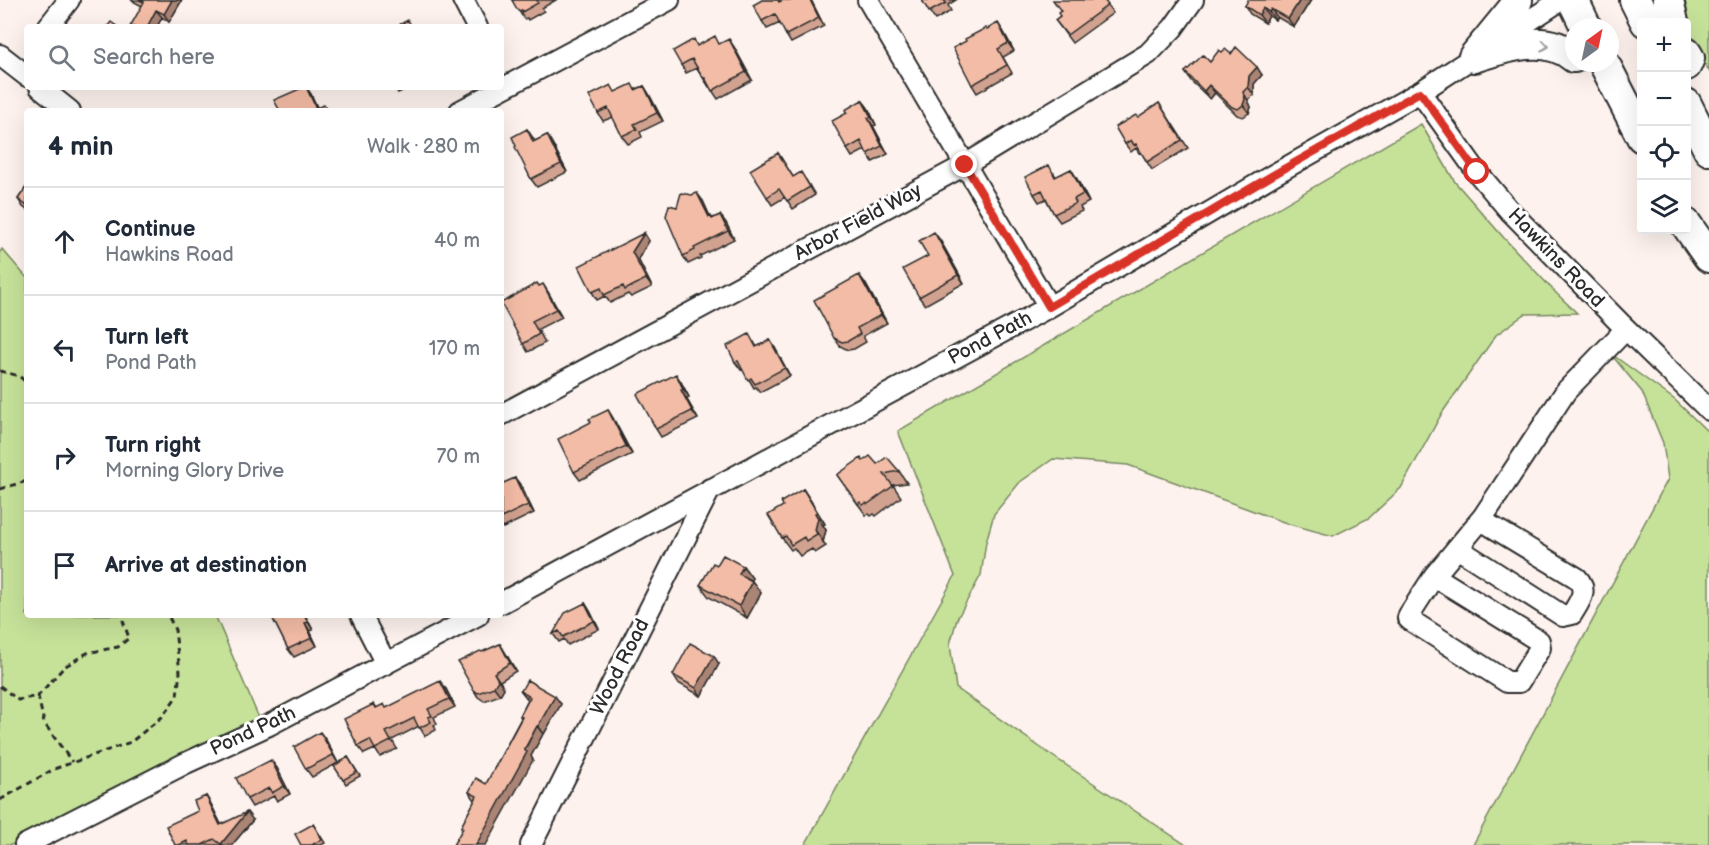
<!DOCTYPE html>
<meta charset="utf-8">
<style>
body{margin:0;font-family:"Balsamiq Sans",sans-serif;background:#f6f6f7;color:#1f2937}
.controls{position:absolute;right:18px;top:18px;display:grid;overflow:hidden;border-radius:6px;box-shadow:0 6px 24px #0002}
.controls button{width:54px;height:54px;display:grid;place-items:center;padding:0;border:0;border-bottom:2px solid #e0e1e3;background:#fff;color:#1f2937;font:30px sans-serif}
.compass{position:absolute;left:1565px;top:18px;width:54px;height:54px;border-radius:50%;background:#fff;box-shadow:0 6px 24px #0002;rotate:33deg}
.stop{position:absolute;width:18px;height:18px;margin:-14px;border:4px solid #d93025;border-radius:50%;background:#fff}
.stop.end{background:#d93025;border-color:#fff;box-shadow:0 2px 6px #0008}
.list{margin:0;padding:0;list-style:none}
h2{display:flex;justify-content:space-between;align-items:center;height:78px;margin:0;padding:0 24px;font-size:26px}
h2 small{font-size:20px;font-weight:400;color:#747a83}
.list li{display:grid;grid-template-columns:39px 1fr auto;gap:18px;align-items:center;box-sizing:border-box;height:108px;padding:0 24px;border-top:2px solid #e0e1e3}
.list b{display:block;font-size:22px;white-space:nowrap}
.list p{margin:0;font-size:20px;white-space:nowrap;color:#747a83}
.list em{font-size:20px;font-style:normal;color:#747a83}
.icon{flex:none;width:33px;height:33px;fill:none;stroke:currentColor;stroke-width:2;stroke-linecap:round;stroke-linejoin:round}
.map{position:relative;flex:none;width:1709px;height:845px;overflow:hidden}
.search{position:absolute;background:#fff;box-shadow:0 6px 24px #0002;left:24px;top:24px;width:480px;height:66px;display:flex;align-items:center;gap:15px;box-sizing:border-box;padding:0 21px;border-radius:6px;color:#747a83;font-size:22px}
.panel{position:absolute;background:#fff;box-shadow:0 6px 24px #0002;left:24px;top:108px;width:480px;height:510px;border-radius:6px}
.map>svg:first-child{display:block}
</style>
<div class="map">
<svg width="1709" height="845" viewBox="0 0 1709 845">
<rect width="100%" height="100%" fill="#fdf2ed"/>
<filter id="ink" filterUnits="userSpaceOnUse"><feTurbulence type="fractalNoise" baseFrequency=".0167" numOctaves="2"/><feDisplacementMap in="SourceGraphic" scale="12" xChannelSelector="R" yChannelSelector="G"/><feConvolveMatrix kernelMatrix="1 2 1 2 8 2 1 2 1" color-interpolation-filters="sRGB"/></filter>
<g filter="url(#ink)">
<path fill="#c6e299" stroke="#788662" stroke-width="1.5" d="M1679 0H1709V71L1687 33 1686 22Z
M1421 124 1455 182 1504 238 1557 294 1577 313 1525 314 1496 335 1442 413 1401 488 1369 518 1333 536 1289 524 1128 465 1053 459 1020 482 994 514 986 542 981 575 957 619 950 644 956 688 1054 757 1186 845H805L955 576 898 431Z
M2 249 27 278V615H215L261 723 11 845H0V252Z
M1610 353 1675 400 1709 433V845H1473L1668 479 1663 443 1642 392Z"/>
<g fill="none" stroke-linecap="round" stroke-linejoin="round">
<g stroke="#2b2b2b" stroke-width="24">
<path id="minor" d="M463 0 477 27
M868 0 1049 307
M48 27 69 0
M0 55 27 76
M40 87 70 111
M1420 92 1477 172 1509 210 1620 323 1709 410
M460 111 669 0
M501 415 965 165 1148 54 1173 28 1193 0
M1457 548 1563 616 1572 614C1579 602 1589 591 1577 578L1481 520
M1434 576 1539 641 1540 648 1519 682H1507L1410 620 1408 618 1409 615 1434 576 1483 517 1566 391 1626 329
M501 603 1049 307 1273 175 1420 92 1561 0
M361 615 386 664
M25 845 186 763 269 725 478 615
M531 845 710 489"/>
</g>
<g stroke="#2b2b2b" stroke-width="34">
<path id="highway" d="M1573 0 1586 27
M1635 0 1646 22
M1668 0 1673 22
M1686 53 1689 58 1686 65
M1474 57C1505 47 1546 33 1574 57
M1474 57 1514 8 1517 0
M1604 63 1642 137
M1686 104 1709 150
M1686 224 1709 257"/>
</g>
<path stroke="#2b2b2b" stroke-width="3" stroke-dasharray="6 4.5" stroke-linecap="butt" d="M0 371 19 376 27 383
M0 489 27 481
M0 686 18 700 38 696 64 667 87 653 118 647 129 638 121 615
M38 696 44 723 72 762
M0 800 54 769 131 742 162 717 177 696 180 672 175 630 168 615"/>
<use href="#minor" stroke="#fff" stroke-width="20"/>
<use href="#highway" stroke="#fff" stroke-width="30"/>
</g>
<path fill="#d1a28f" stroke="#2b2b2b" stroke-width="1.5" d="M131 0H182L169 22 162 17 157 27H130L142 6Z
M512 0H556L542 8 544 11 528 20 527 18 524 19Z
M762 0H779L780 1 783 0H811L824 26 791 43 786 35 780 23 767 29 762 21Z
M922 0H956L948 5 951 11 935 20Z
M1104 0 1113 13 1072 43 1055 20 1060 16Z
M1311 0 1294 27 1277 17 1275 20 1269 16 1265 23 1250 14 1245 6Z
M987 29 1003 31 1014 51 1003 57 1012 73 977 93 972 85Z
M720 44 734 47 752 80 718 99 710 87H709L704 79 697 68 686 73 681 65 698 46Z
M1222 52 1231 54 1262 75 1254 84V95L1248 100 1251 107 1249 113 1243 117 1237 115 1215 93 1210 99 1191 81 1185 72 1210 62Z
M644 86 649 94 663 121 640 132 642 137 628 144 622 136 613 117 603 121 598 113 616 92 636 89Z
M394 87H410L398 93Z
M862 100 868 108 876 125 873 126 888 154 873 162 865 150 852 157 847 149Z
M1159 103 1188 148 1152 170 1141 152 1139 153 1136 148 1131 152 1125 144 1138 117Z
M527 129 535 141 547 135 552 143 567 172 537 187 531 179 516 146Z
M778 153 793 177 806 180 815 195 793 209 785 197 772 205 767 197Z
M1071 169 1076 177 1089 202 1080 207 1082 211 1060 222 1054 214 1046 199 1039 202 1034 194 1054 173 1056 177Z
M27 186V210L23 207 18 199Z
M703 201 710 217 713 218 720 215 726 223 734 239 700 256 701 258 688 264 683 256 677 207Z
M644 233 649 241 638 259 652 287 631 297 628 294 610 303 605 296 597 300 592 292Z
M940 240 964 283 925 305 919 297 928 256Z
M859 275 865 283 887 323 863 336 866 342 854 349 848 350 840 346 834 338Z
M539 286 548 292 562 317 538 329 545 343 528 352 523 344Z
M770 340 775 348 790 376 760 392 756 387 754 388 743 369 741 370 735 362 754 342 757 347Z
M681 382 689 397 686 398 698 419 661 437 656 429Z
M608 410 613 418 632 454 580 480 574 472 591 422Z
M863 461 877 464 899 471 907 483 893 485 901 497 876 516 874 514 871 516 869 514 866 515 837 475Z
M515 478 521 486 534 513 503 528 501 526V482L502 484Z
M803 489 825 524 823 525 826 530 823 542 826 546 815 553 812 549 800 556 794 548 791 550 782 538 783 506Z
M717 565 743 566 752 578 751 580 761 593 747 618 709 597 700 585Z
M585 603 590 611 599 629 568 645 564 639 559 642 553 634Z
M271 615H305L313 630 310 631 317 646 294 657 288 649Z
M500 644 516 671 500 681 504 688 500 695 484 701 478 697 473 689 482 652Z
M719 664 701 696 678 683 673 675Z
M446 689 455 707 434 717 437 724 434 725 436 730 425 736 419 726 392 740 397 749 380 757 375 749 364 754 358 746 374 704 377 708H386Z
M521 691 561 704 544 734H543L531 756 533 760 462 828 461 827 475 800 469 792 486 784 521 718 520 716 528 700Z
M326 740 338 763 312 777 306 769Z
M348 757 360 776 346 784 334 766Z
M277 768 290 794 277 801 274 796 252 807 247 799Z
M206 796 211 804 221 824 253 820 232 845H175L198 811Z
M313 824 325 843 321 845H301Z"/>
<path fill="#aa8474" stroke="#2b2b2b" stroke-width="1.5" d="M172 0H182L169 22 164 14Z
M810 0H811L824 26 819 18Z
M1300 0H1311L1294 27 1288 19Z
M1263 8 1269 16 1265 23 1259 15Z
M1271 9 1277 17 1275 20 1269 12Z
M156 10 162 17 157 27H147Z
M998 23 1003 31 1014 51 1008 43Z
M729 39 734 47 752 80 746 72Z
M1257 67 1262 75 1254 84V95L1248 87 1249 76Z
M1209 85 1215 93 1210 99 1204 91Z
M644 86 649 94 663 121 657 113Z
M306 87 311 94 319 111 316 108Z
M1243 92 1248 100 1251 107 1249 113 1243 105Z
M862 100 868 108 876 125 871 117Z
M868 118 873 126 888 154 882 146Z
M547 135 552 143 567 172 561 164Z
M1071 169 1076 177 1089 202 1083 194Z
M697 193 703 201 714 225 709 217Z
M720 215 726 223 734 239 728 231Z
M934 232 940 240 964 283 958 275Z
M644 233 649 241 638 259 652 287 646 279 632 252Z
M859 275 865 283 887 323 881 315Z
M543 284 548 292 562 317 556 309Z
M770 340 775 348 790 376 785 368Z
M676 374 681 382 689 397 683 389Z
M681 390 686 398 698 419 692 411Z
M608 410 613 418 632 454 626 446Z
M515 478 521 486 534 513 528 505Z
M803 489 811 501 825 524 817 512Z
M815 513 826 530 823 542 826 546 815 530Z
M743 566 752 578 747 586 739 574Z
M752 581 761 593 747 618 739 606Z
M585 603 590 611 599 629 594 621Z
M304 615H305L313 630 308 622Z
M305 623 310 631 317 646 312 638Z
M500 644 505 652 516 671 510 663Z
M714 656 719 664 701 696 696 688Z
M494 673 504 688 500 695 494 687Z
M440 681 446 689 455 707 449 699Z
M555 696 561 704 544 734 538 726Z
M537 726 543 734 531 756 533 760 486 845H476Z
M320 732 326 740 338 763 333 755Z
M271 760 277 768 290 794 284 786Z
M206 796 211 804 225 833 220 825Z
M247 812 253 820 232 845H221V844Z"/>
<path fill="#f3bca6" stroke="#2b2b2b" stroke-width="1.5" d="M139 0H172L164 14 156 10 147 27H130L144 2Z
M512 0H537L538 3 522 12V10L518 11Z
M762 0H778L779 2 783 0H810L819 18 786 35 775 14 762 21 753 5Z
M922 0H944L946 3 929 12Z
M1053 0H1104L1108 5 1067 35 1055 20 1060 16 1058 13 1061 11Z
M1248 0H1300L1288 19 1271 9 1269 12 1263 8 1259 15 1245 6Z
M408 20 412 27H395Z
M111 22 118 27H107Z
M998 23 1008 43 998 49 1007 65 972 85 953 48 966 41 965 39 986 28 987 29Z
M715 36 719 44 729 39 746 72 712 91 705 78 704 79 692 59 681 65 673 51 694 39 697 46Z
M1236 47 1257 67 1249 76 1248 87 1243 92 1245 99 1243 105 1238 109 1232 107 1209 85 1204 91 1185 72 1203 55 1210 62 1219 50 1222 52 1225 49 1231 54Z
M632 84 635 90 644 86 657 113 634 124 637 129 622 136 608 108 598 113 589 96 611 85 615 92Z
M304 87H306L316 108 324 105 327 111H280L274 100Z
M862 100 871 117 868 118 882 146 867 154 861 141 847 149 832 121 847 113 845 110Z
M1159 103 1182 140 1147 162 1136 144 1134 145 1131 140 1125 144 1115 127 1136 115 1138 117Z
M527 129 533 142 547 135 561 164 531 179 515 147 516 146 512 137Z
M778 153 793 177 801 172 810 187 787 201 779 189 767 197 750 170Z
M1049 165 1055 177 1071 169 1083 194 1074 199 1076 203 1054 214 1042 190 1034 194 1025 177Z
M27 186V206L18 199Z
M681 193 692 195 697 193 709 217 711 216 712 219 720 215 728 231 694 248 695 250 683 256 666 216 669 205 677 207Z
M934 232 958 275 919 297 903 269 928 256 919 241Z
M644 233 632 252 646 279 625 290 623 286 604 295 601 288 592 292 579 266Z
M859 275 881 315 857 328 860 334 848 341 842 342 834 338 814 300Z
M537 283 539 286 543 284 556 309 532 321 539 334 523 344 501 303Z
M749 334 756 347 770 340 785 368 755 384 751 378 748 380 738 361 735 362 727 346Z
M676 374 683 389 681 390 692 411 656 429 637 394Z
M608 410 626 446 574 472 558 439 591 422 589 419Z
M870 456 877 464 887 457 899 471 884 474 893 486 868 504 866 503 863 505 860 502 858 504 837 475 861 458 863 461Z
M515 478 528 505 501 518V484Z
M803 489 817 512 815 513 818 518 815 530 817 534 806 541 804 537 791 545 786 536 782 538 768 515 783 506 781 502Z
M723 555 743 566 739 574 752 581 739 606 700 585 713 563 717 565Z
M585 603 594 621 563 637 559 631 553 634 565 613Z
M271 615H304L308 622 305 623 312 638 288 649Z
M690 643 714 656 696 688 673 675Z
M500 644 510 663 494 673 498 680 494 687 478 693 473 689 458 662 480 651 482 652Z
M527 680 555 696 538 726H537L524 750 527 752 476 845H453L463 828 461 827 477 796 469 792 476 778 486 784 522 717 520 716 530 697 521 691Z
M440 681 449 699 428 709 432 716 428 717 431 722 419 728 414 718 386 732 391 741 375 749 370 740 358 746 344 719 374 704 376 708 384 704 386 708Z
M320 732 333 755 306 769 294 747Z
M348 757 357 772 343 780 334 766Z
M271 760 284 786 272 793 269 788 247 799 236 778Z
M206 796 220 825 247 812 221 844 214 839 202 845H189L187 841 179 845H175L166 826 198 811 194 801Z
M313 824 322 839 312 845H301L295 834Z"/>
<defs><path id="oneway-chevron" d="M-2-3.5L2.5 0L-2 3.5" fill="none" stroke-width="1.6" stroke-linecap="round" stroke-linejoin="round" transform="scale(1.5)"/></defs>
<use stroke="#a0a0a0" href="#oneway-chevron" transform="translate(1545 46) rotate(9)"/>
</g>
<g fill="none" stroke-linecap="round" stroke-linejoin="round" filter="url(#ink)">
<path stroke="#d93025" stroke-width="8" d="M965 165 1049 307 1273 175 1420 92 1477 172"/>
</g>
<g text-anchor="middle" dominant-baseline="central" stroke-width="6" stroke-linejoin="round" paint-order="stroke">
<g font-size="20" fill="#2b2b2b" stroke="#fff">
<text transform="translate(858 222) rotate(-28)">Arbor Field Way</text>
<text transform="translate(1556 258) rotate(46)">Hawkins Road</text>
<text transform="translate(990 338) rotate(-28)">Pond Path</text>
<text transform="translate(620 667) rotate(-63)">Wood Road</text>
<text transform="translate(253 731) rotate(-25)">Pond Path</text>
</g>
</g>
</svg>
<div class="controls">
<button>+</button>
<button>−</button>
<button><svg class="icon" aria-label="locate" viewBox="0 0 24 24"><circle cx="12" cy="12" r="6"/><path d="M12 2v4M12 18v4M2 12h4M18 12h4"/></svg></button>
<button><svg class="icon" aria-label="layers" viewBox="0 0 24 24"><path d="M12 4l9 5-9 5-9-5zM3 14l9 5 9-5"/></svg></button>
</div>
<svg class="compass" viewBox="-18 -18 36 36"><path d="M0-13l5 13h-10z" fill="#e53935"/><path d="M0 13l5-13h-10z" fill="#747a83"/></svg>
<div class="stop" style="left:1477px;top:172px"></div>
<div class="stop end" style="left:965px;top:165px"></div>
<div class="search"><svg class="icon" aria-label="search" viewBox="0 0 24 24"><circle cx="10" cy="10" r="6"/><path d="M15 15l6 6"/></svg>Search here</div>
<section class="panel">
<h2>4 min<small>Walk · 280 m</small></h2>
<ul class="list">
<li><svg class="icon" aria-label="ahead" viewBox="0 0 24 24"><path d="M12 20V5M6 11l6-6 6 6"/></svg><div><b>Continue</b><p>Hawkins Road</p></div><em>40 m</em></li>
<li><svg class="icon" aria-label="left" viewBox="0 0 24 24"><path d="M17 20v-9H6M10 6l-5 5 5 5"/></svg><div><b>Turn left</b><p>Pond Path</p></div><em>170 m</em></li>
<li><svg class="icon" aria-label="right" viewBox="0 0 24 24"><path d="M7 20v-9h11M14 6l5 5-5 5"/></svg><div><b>Turn right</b><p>Morning Glory Drive</p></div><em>70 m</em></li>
<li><svg class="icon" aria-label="arrive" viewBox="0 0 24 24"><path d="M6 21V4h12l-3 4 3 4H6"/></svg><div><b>Arrive at destination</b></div></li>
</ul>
</section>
</div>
